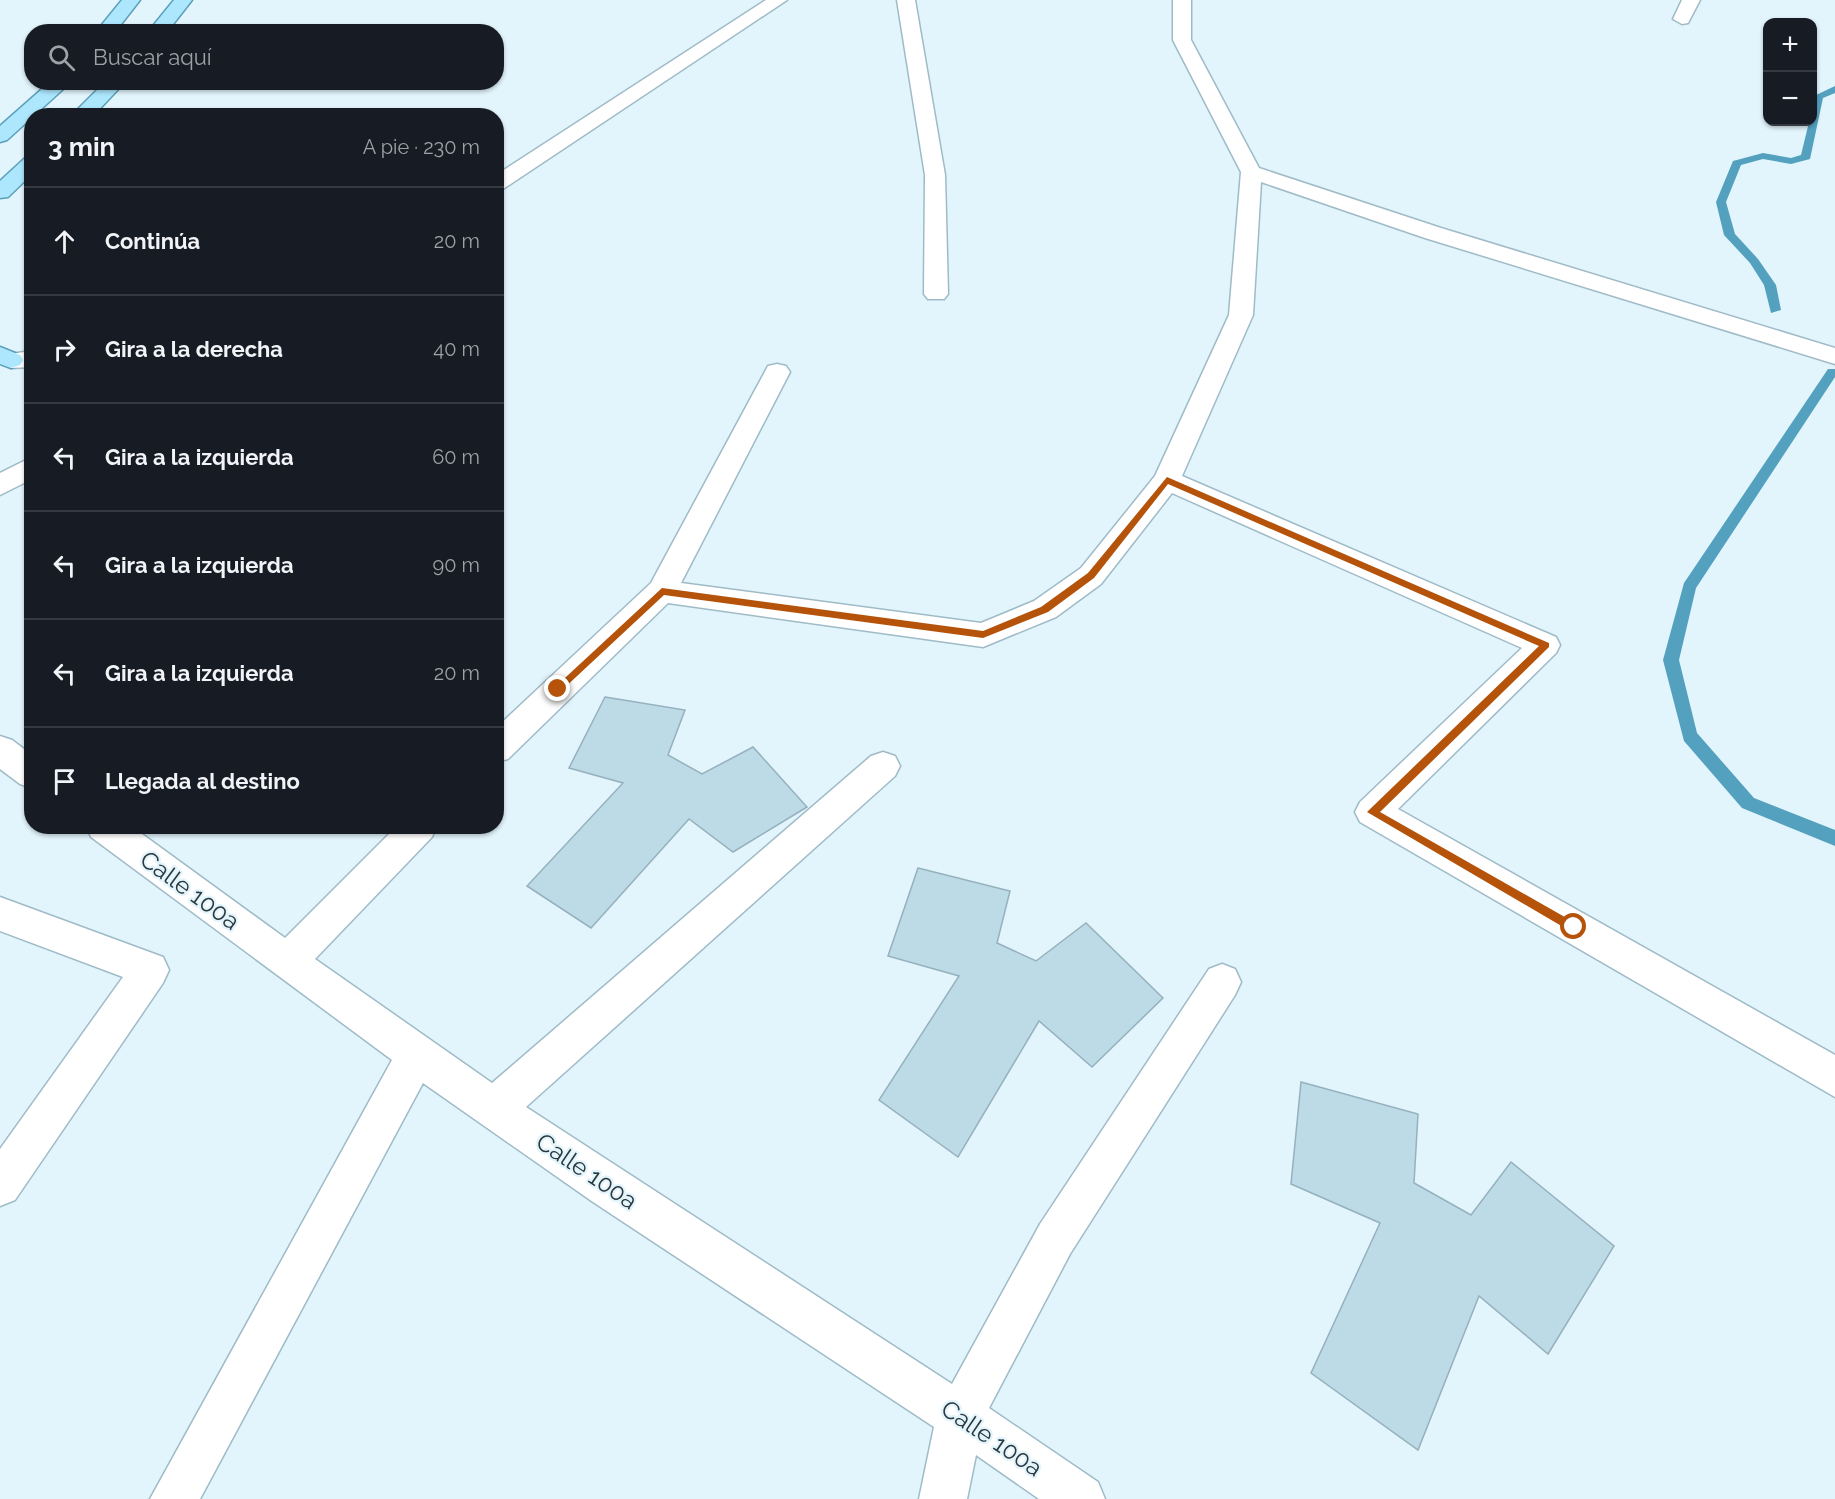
<!DOCTYPE html>
<html lang="es">
<meta charset="utf-8">
<style>
body{margin:0;font-family:Raleway,sans-serif;background:#242831;color:#f1f3f6}
.controls{position:absolute;right:18px;top:18px;display:grid;overflow:hidden;border-radius:12px;box-shadow:0 2px 4px #0004}
.controls button{width:54px;height:54px;display:grid;place-items:center;padding:0;border:0;border-bottom:2px solid #363941;background:#171b24;color:#f1f3f6;font:30px sans-serif}
.stop{position:absolute;width:18px;height:18px;margin:-14px;border:4px solid #b45309;border-radius:50%;background:#fff}
.stop.end{background:#b45309;border-color:#fff;box-shadow:0 2px 6px #0008}
.list{margin:0;padding:0;list-style:none}
h2{display:flex;justify-content:space-between;align-items:center;height:78px;margin:0;padding:0 24px;font-size:26px}
h2 small{font-size:20px;font-weight:400;color:#9ea1a6}
.list li{display:grid;grid-template-columns:39px 1fr auto;gap:18px;align-items:center;box-sizing:border-box;height:108px;padding:0 24px;border-top:2px solid #363941}
.list b{display:block;font-size:22px;white-space:nowrap}
.list em{font-size:20px;font-style:normal;color:#9ea1a6}
.icon{flex:none;width:33px;height:33px;fill:none;stroke:currentColor;stroke-width:2;stroke-linecap:round;stroke-linejoin:round}
.map{position:relative;flex:none;width:1835px;height:1499px;overflow:hidden}
.search{position:absolute;background:#171b24;box-shadow:0 2px 4px #0004;left:24px;top:24px;width:480px;height:66px;display:flex;align-items:center;gap:15px;box-sizing:border-box;padding:0 21px;border-radius:24px;color:#9ea1a6;font-size:22px}
.panel{position:absolute;background:#171b24;box-shadow:0 2px 4px #0004;left:24px;top:108px;width:480px;height:726px;border-radius:24px}
.map>svg:first-child{display:block}
</style>
<div class="map">
<svg width="1835" height="1499" viewBox="0 0 1835 1499">
<rect width="100%" height="100%" fill="#e2f4fc"/>
<g fill="none" stroke-linecap="round" stroke-linejoin="round">
<path fill="#53a1bf" fill-rule="evenodd" d="M1835 86V93L1823 98 1810 159 1791 164 1763 159 1741 165 1726 202 1735 234 1758 259 1776 285 1781 310 1771 313 1764 285 1750 263 1724 235 1716 202 1733 161 1763 153 1791 158 1801 155 1809 122H1812L1814 96Z
M1828 369H1835V377L1696 588 1679 660 1697 733 1754 798 1835 830V846L1742 808 1684 741 1663 660 1684 583Z"/>
</g>
<path fill="#bddae7" stroke="#95b1bd" stroke-width="1.5" d="M605 697 685 710 668 755 702 774 753 747 807 807 733 852 689 819 591 928 527 886 623 783 569 768Z
M918 868 1010 891 997 943 1036 961 1086 923 1163 998 1092 1067 1039 1021 958 1157 879 1100 959 976 888 956Z
M1301 1082 1418 1114 1414 1183 1471 1215 1511 1162 1614 1246 1548 1354 1479 1296 1418 1450 1311 1373 1380 1223 1291 1184Z"/>
<g fill="none" stroke-linecap="round" stroke-linejoin="round">
<g stroke="#9fbbc7" stroke-width="3">
<path id="minor" d="M766 0H787L503 189 496 191V175Z
M897 0H915L945 175 948 294 944 299H928L924 294 925 175Z
M1173 0H1191V40L1259 168 1441 228 1835 348V364L1425 238 1261 182 1253 315 1182 476 1556 637 1560 645 1556 653 1398 809 1835 1055V1097L1360 822 1355 812 1360 802 1522 648 1172 493 1101 584 1056 617 983 647 668 603 508 759 496 762V728L651 583 768 366 777 364 786 366 790 372 681 583 981 623 1034 601 1081 568 1155 476 1229 315 1241 172 1173 40Z
M1682 0H1700L1688 23 1682 24 1673 19Z
M32 351V367L11 368 0 362 2 355Z
M32 457V479L0 495V473Z
M0 736 12 740 32 755V788L20 784 0 769Z
M883 752 895 756 900 766 895 776 526 1107 952 1384 1040 1224 1209 969 1222 964 1235 969 1241 982 1235 995 1070 1254 989 1408 1098 1482 1105 1499H1039L976 1455 967 1499H919L934 1427 593 1202 423 1083 200 1499H150L392 1060 91 837 86 826H131L285 938 397 826H437L432 837 315 959 492 1083 871 756Z
M0 897 163 957 169 970 163 983 15 1200 0 1206V1149L123 977 0 931Z"/>
</g>
<g stroke="#5c9fba" stroke-width="3">
<path id="major" d="M122 0H140L115 32H96Z
M174 0H192L167 32H148Z
M50 82H71L7 140 0 142V126Z
M105 82H125L93 116H71Z
M32 156V174L8 197 0 198V181L25 158Z
M0 347 20 355 23 360 20 365 11 368 0 364Z"/>
</g>
<use href="#minor" fill="#fff" fill-rule="evenodd"/>
<use href="#major" fill="#ade7fe" fill-rule="evenodd"/>
</g>
<path fill="#b45309" d="M1167 477 1549 643V647L1380 812 1577 924V931H1570L1367 812 1539 646 1168 484 1094 578 1048 612 983 638 664 595 561 691 553 689 662 588 983 631 1041 607 1088 573Z"/>
<g text-anchor="middle" dominant-baseline="central" stroke-width="4.5" stroke-linejoin="round" paint-order="stroke">
<g font-size="24" fill="#2b373c" stroke="#e2f4fc">
<text transform="translate(190 890) rotate(36)">Calle 100a</text>
<text transform="translate(587 1171) rotate(34)">Calle 100a</text>
<text transform="translate(992 1438) rotate(34)">Calle 100a</text>
</g>
</g>
</svg>
<div class="controls">
<button>+</button>
<button>−</button>
</div>
<div class="stop" style="left:1574px;top:927px"></div>
<div class="stop end" style="left:558px;top:689px"></div>
<div class="search"><svg class="icon" aria-label="search" viewBox="0 0 24 24"><circle cx="10" cy="10" r="6"/><path d="M15 15l6 6"/></svg>Buscar aquí</div>
<section class="panel">
<h2>3 min<small>A pie · 230 m</small></h2>
<ul class="list">
<li><svg class="icon" aria-label="ahead" viewBox="0 0 24 24"><path d="M12 20V5M6 11l6-6 6 6"/></svg><div><b>Continúa</b></div><em>20 m</em></li>
<li><svg class="icon" aria-label="right" viewBox="0 0 24 24"><path d="M7 20v-9h11M14 6l5 5-5 5"/></svg><div><b>Gira a la derecha</b></div><em>40 m</em></li>
<li><svg class="icon" aria-label="left" viewBox="0 0 24 24"><path d="M17 20v-9H6M10 6l-5 5 5 5"/></svg><div><b>Gira a la izquierda</b></div><em>60 m</em></li>
<li><svg class="icon" aria-label="left" viewBox="0 0 24 24"><path d="M17 20v-9H6M10 6l-5 5 5 5"/></svg><div><b>Gira a la izquierda</b></div><em>90 m</em></li>
<li><svg class="icon" aria-label="left" viewBox="0 0 24 24"><path d="M17 20v-9H6M10 6l-5 5 5 5"/></svg><div><b>Gira a la izquierda</b></div><em>20 m</em></li>
<li><svg class="icon" aria-label="arrive" viewBox="0 0 24 24"><path d="M6 21V4h12l-3 4 3 4H6"/></svg><div><b>Llegada al destino</b></div></li>
</ul>
</section>
</div>
